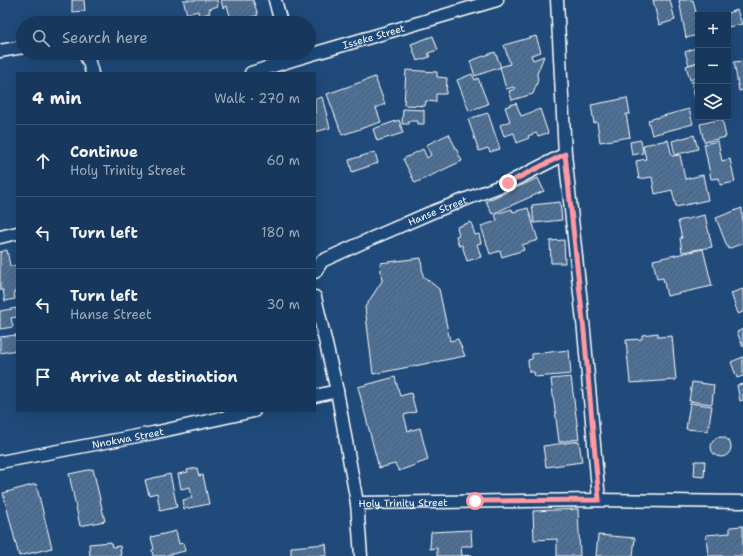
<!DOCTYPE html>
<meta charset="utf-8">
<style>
body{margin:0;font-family:"Shantell Sans",sans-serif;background:#244365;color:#f1f3f6}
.controls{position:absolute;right:12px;top:12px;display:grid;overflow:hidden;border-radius:0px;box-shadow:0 4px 16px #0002}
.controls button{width:36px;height:36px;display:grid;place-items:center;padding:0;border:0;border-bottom:1px solid #365272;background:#17385c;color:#f1f3f6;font:20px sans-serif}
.stop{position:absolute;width:12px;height:12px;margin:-9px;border:3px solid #ff9aa2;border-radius:50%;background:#fff}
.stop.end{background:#ff9aa2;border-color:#fff;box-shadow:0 1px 4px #0008}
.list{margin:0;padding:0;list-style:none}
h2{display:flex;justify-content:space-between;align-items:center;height:52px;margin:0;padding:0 16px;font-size:17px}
h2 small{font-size:13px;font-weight:400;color:#9eacbb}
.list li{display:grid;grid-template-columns:26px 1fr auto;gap:12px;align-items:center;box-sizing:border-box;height:72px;padding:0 16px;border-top:1px solid #365272}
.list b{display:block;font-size:15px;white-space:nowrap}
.list p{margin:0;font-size:13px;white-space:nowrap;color:#9eacbb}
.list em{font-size:13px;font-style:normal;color:#9eacbb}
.icon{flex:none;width:22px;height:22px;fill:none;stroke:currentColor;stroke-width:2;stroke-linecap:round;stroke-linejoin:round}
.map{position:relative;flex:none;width:743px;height:556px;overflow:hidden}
.search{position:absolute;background:#17385c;box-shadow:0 4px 16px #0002;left:16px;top:16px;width:300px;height:44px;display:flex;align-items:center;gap:10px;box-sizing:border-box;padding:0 14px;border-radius:22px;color:#9eacbb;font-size:15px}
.panel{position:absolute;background:#17385c;box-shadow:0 4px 16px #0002;left:16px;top:72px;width:300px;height:340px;border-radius:0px}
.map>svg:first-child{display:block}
</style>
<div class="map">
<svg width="743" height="556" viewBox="0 0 743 556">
<defs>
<pattern id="building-hatch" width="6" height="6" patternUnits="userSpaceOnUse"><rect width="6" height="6" fill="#507197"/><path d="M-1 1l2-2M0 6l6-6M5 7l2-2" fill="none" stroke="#4e5b6a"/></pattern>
</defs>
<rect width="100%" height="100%" fill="#1f4a7a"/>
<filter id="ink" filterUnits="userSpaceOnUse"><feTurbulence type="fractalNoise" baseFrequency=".025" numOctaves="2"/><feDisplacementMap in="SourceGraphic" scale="8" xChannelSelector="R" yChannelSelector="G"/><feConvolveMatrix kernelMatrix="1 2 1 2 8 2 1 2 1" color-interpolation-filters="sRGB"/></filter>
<g filter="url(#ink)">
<path fill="url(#building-hatch)" stroke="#fff" d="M72 0H84L85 11 72 12Z
M183 0H217L218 6 209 9 210 13 199 16 198 11 187 14Z
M221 0H253L258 15 234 23 233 18 231 19 227 6 223 8Z
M653 0H670L675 20 659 25Z
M679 0H693L698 21V35L686 38Z
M737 10 742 24 728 27V15H722Z
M433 36 438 50 428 53 430 57 417 61 411 44Z
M536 36 541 52 531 55 533 60 544 56 537 74 538 80 533 94 512 100 509 91 515 89 514 87 506 89 500 67 510 64 504 45Z
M698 47V62L689 65 685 52Z
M495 52 501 67 475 76 470 61Z
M743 61V90L739 91 734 62Z
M698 62V77L690 80 686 66Z
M406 70 437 72V77L447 78 446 94H436V102L426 101 425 106 404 105Z
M472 74 475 80 478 78 488 104 469 111 457 80Z
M375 77 385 104 376 108 381 122 342 135 327 94Z
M698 80V110L691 82Z
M322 97 330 128 315 132V99Z
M627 98 630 114H626L630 137 600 142 597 122 594 123 591 105Z
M516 103 521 116 540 109 548 133 538 136 536 133 528 136 529 138 517 143 514 133 504 136 500 125 510 121 505 107Z
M403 109 424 110V124H418V121H409V124H402Z
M689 109 693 124 652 135 648 120Z
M488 113 500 149 490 152 488 148 479 151 468 119Z
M722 119 726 137 704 142 700 124Z
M399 120 403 133 377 141 373 129Z
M449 134 462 161 415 183 403 159 423 149 427 158 431 155 426 145Z
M694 135 698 149 675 155 672 141Z
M641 140 643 153 632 155 630 142Z
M668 140 672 156 680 155 685 179 703 175 708 200 676 207 672 190 655 194 652 177 639 179 636 161 646 159 643 145Z
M718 141 722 161 730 159 735 182 720 185 719 178 711 179 704 144Z
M375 152 378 163 352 172 349 160Z
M538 178 544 191 492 214 486 201Z
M560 202 562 220 534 223 532 205Z
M528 208 538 240 522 245 524 250 502 257 500 251 490 254 481 226 497 221 495 214 512 209 513 212Z
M742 208 743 243 728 249 716 218Z
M705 215 712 247 682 252 680 238H682L678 221Z
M471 222 475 235 479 234 481 243 477 244 481 257 467 261 462 245 459 246 456 236 459 235 457 227Z
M564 240 565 263H551L550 241Z
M703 249 712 286 667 296 663 278 657 279 653 260Z
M7 250 10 266 17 265V292H14L15 299 5 301 3 290H0V252Z
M421 258 423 276 439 289 450 341 458 339 465 356 373 374 365 307 382 281 380 263Z
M743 289V312L738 314 731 293Z
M17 308V317L11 318 13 327 0 329V311Z
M743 329V347L737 332Z
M658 333V337L672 336 676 380 630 383 626 340 642 339V335Z
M16 335 17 350 0 353V337Z
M569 350 571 374 535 377 534 372H529L528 360 532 359V354Z
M743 357V376L737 378 731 362Z
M395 377 400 396 411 393 416 412 404 415 408 431 420 428 428 460 399 471 395 464 379 468 358 387Z
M571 377 579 439 559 442 551 379Z
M692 382 714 385 712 404 689 401Z
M743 384V400L740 401 737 385Z
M690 403 712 406 708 431 686 429Z
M711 447a10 10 0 1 1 20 0a10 10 0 1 1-20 0Z
M579 441 582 462 546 467 543 446Z
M695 461H705L704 477 694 476Z
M197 468 199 476 203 475 209 504 184 509 183 500 192 498 190 487 181 489 178 474 188 472 187 470Z
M93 469 105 521 80 526 69 474Z
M170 474 177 507 160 511 157 493 149 495 145 480Z
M36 484 52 548 19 556 3 493Z
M578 509 580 556H557V539L534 540 533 511Z
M743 526V556H708L706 535 730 533V527Z
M471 530 472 546H461L462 556 472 555V556H437V548L430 549 431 532Z
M176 531 179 544 183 543 185 551 163 556H153L152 550 154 549 151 537Z
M598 535 635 538 633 556H596Z
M111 542 112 547 120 546 121 556H90L89 544Z
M326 544 327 556H291V547Z"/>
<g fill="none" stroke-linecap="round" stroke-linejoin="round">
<g stroke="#fff" stroke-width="15">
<g id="minor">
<path d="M275 0 281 23"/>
<path d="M557 0 565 154 584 331 599 500"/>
<path d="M0 51 23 47"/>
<path d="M84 53 89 62 92 73"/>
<path id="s1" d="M251 73 292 60 497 0"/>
<path d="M0 237 17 233"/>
<path id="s2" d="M315 272 322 261 368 240 430 213 508 183 565 154"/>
<path d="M315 297 337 391 357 503 361 556"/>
<path d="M315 396 337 391"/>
<path id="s3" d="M0 462 153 433 254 411"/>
<path id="s4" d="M357 503 599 500 743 502"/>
</g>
</g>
<use href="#minor" stroke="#1f4a7a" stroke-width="12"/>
</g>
</g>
<g fill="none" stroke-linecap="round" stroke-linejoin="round" filter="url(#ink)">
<path stroke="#ff9aa2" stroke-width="5" d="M475 501 599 500 584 331 565 154 508 183"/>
</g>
<g text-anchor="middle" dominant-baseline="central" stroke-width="3" stroke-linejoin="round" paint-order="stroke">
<g font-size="10" fill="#fff" stroke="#1f4a7a">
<text stroke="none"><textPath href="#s1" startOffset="128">Isseke Street</textPath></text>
<text stroke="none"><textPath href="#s2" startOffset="139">Hanse Street</textPath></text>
<text stroke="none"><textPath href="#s3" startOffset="130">Nnokwa Street</textPath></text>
<text stroke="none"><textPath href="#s4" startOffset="46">Holy Trinity Street</textPath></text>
</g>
</g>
</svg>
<div class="controls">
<button>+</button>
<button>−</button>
<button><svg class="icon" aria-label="layers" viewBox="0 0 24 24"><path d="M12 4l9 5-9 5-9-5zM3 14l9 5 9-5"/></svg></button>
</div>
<div class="stop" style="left:475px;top:501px"></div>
<div class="stop end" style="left:508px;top:183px"></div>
<div class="search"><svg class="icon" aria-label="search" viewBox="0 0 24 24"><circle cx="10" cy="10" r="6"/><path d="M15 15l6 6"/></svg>Search here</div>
<section class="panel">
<h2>4 min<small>Walk · 270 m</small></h2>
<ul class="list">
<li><svg class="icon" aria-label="ahead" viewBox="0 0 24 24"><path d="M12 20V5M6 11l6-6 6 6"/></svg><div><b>Continue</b><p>Holy Trinity Street</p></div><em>60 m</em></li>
<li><svg class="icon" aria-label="left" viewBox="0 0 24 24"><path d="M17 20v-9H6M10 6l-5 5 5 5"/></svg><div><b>Turn left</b></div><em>180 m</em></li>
<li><svg class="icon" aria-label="left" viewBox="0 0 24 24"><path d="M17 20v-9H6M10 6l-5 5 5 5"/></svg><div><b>Turn left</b><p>Hanse Street</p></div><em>30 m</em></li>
<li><svg class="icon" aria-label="arrive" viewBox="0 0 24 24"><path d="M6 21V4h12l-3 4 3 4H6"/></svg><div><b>Arrive at destination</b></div></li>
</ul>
</section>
</div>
